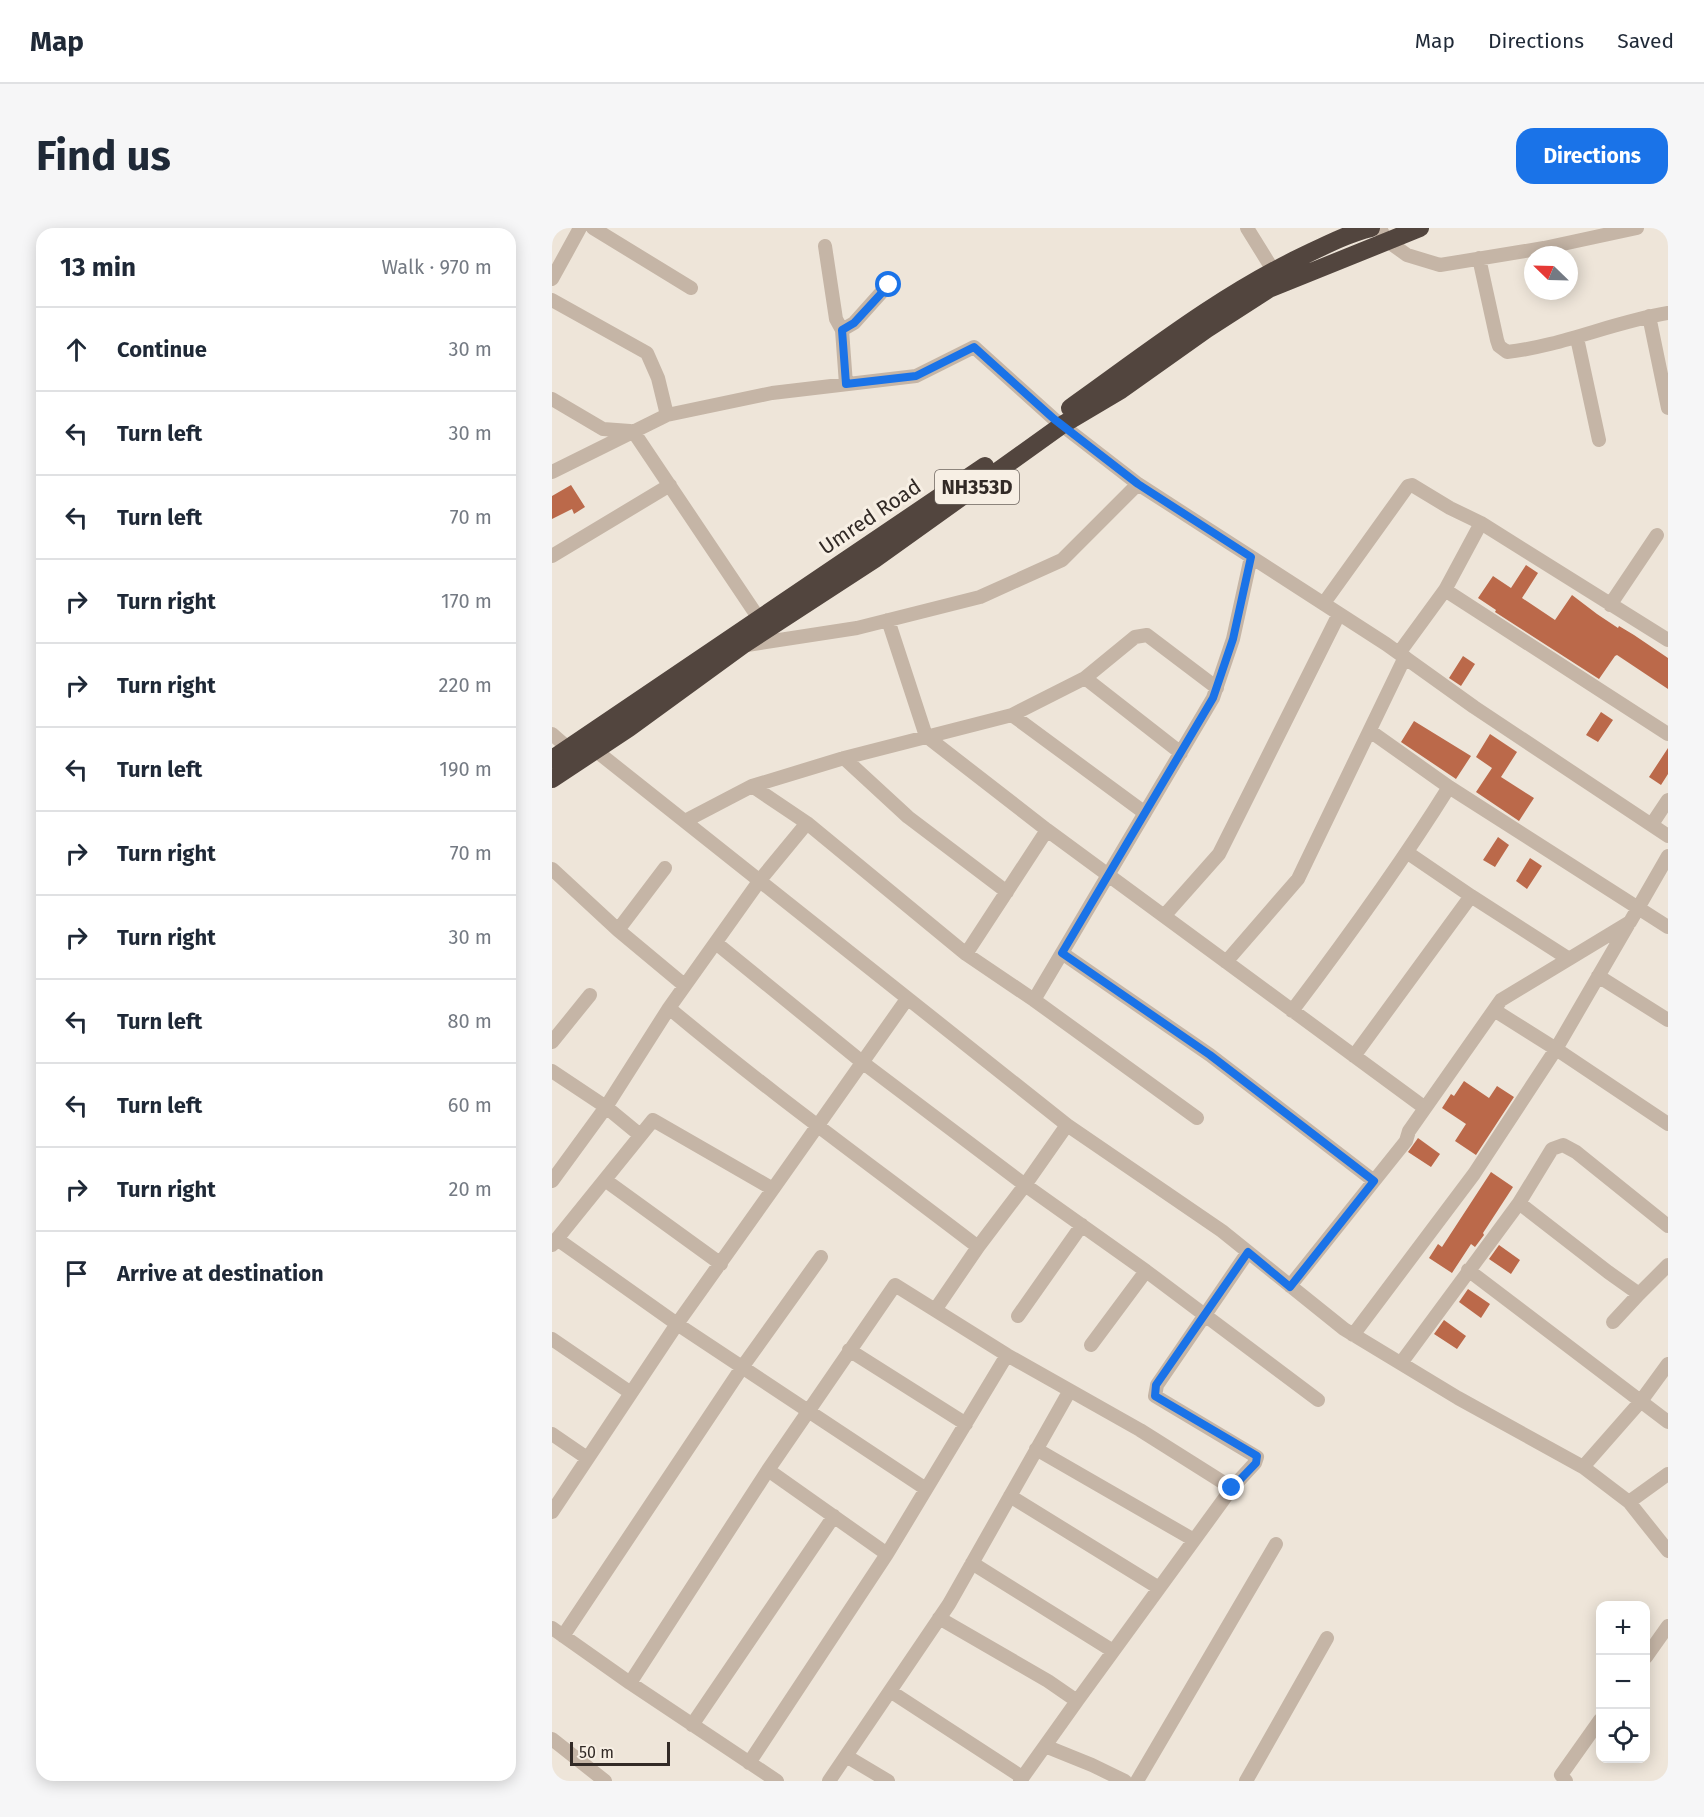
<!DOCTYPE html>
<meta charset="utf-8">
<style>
body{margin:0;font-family:"Fira Sans",sans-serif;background:#f6f6f7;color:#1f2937}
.controls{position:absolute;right:18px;bottom:18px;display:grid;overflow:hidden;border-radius:12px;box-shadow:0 3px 15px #0003}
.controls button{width:54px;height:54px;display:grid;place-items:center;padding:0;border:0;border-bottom:2px solid #e0e1e3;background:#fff;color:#1f2937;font:30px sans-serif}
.compass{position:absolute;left:972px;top:18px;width:54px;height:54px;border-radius:50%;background:#fff;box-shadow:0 3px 15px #0003;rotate:293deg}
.scale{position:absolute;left:18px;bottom:15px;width:100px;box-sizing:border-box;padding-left:6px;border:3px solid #322a26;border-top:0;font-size:16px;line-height:21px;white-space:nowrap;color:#322a26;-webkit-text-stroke:4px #f7efe4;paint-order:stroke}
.stop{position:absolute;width:18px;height:18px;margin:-14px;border:4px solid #1a73e8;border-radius:50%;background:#fff}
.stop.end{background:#1a73e8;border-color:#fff;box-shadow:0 2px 6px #0008}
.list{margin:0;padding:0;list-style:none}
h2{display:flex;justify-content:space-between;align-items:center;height:78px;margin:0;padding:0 24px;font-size:26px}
h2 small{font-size:20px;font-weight:400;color:#747a83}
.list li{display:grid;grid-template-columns:39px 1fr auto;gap:18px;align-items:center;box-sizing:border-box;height:84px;padding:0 24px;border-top:2px solid #e0e1e3}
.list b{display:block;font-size:22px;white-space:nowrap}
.list em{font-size:20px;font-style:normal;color:#747a83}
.icon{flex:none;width:33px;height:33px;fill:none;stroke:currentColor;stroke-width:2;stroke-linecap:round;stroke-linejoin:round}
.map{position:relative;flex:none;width:1116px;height:1553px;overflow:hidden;border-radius:18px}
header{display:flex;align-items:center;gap:36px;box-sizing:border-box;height:84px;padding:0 30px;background:#fff;border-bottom:2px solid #e0e1e3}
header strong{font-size:28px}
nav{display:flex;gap:33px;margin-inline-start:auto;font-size:21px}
.intro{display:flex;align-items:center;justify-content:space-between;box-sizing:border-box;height:144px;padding:0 36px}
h1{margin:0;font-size:42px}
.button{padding:15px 27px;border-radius:18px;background:#1a73e8;color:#fff;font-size:21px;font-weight:700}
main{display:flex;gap:36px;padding:0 36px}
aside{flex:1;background:#fff;border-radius:18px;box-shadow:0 3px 15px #0003}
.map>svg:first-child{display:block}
</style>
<header>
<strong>Map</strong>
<nav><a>Map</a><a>Directions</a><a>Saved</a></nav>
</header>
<div class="intro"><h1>Find us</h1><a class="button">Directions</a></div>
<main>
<aside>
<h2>13 min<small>Walk · 970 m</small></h2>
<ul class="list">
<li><svg class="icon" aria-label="ahead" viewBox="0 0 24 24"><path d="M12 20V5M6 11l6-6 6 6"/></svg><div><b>Continue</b></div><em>30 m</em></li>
<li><svg class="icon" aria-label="left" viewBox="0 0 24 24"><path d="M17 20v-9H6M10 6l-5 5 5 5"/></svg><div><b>Turn left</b></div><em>30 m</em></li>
<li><svg class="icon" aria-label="left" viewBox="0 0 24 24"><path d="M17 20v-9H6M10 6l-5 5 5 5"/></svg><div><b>Turn left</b></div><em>70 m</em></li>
<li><svg class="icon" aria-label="right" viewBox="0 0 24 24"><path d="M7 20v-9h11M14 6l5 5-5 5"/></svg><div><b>Turn right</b></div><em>170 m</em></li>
<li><svg class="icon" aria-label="right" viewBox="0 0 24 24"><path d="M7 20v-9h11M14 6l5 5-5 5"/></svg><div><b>Turn right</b></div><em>220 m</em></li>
<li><svg class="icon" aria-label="left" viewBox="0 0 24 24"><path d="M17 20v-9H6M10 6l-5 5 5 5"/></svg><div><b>Turn left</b></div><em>190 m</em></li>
<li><svg class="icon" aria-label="right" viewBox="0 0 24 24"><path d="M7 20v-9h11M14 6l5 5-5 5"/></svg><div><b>Turn right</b></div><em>70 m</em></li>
<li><svg class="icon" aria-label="right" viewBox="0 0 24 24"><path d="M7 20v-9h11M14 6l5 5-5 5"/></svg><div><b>Turn right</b></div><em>30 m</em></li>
<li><svg class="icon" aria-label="left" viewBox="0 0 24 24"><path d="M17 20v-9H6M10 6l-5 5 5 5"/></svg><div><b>Turn left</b></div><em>80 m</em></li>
<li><svg class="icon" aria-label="left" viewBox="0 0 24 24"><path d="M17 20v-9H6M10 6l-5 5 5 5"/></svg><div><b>Turn left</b></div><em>60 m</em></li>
<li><svg class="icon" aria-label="right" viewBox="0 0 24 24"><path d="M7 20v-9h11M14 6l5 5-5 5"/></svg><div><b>Turn right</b></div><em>20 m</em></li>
<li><svg class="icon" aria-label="arrive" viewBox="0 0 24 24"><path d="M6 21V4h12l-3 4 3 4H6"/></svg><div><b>Arrive at destination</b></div></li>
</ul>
</aside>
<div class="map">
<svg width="1116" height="1553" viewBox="0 0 1116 1553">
<rect width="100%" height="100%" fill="#eee5d9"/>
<path fill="#bb694a" d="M19 257 33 279 22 286 20 281 0 291V268Z
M974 337 986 345 970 370 1003 392 1020 367 1045 386 1066 400 1067 398 1082 407 1116 430V461L1065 427 1063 428 1047 451 943 384 944 382 926 370 941 348 959 360Z
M911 428 923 436 909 458 897 450Z
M1049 484 1061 492 1046 514 1034 507Z
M862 493 919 528 904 551 849 514Z
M938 506 965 524 949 549 982 570 967 593 924 564 940 540 924 529Z
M1116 520V546L1109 557 1097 549Z
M946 609 957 617 943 639 931 632Z
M978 630 990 638 975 661 964 653Z
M912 853 937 870 945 858 962 869 924 927 903 913 914 896 890 880 899 866 902 868Z
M866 910 888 926 879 939 856 924Z
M939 944 961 959 931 1005 932 1007 923 1019 919 1016 900 1045 877 1030 886 1016 890 1019Z
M947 1017 968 1032 959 1046 937 1031Z
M916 1061 938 1076 929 1090 907 1074Z
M892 1092 914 1108 905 1121 882 1106Z"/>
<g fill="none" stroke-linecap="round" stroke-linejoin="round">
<path stroke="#c5b5a6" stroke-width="14" d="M41 0 139 60
M695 0 721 42
M828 0 834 12 855 27 888 37 992 20 1085 0
M273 18 284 91 290 102 294 156
M927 30 945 112 947 118 955 124C1010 118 1061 94 1116 85
M0 51 28 0
M0 72 95 125 106 150 115 187 0 244
M1097 88 1116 180
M290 102 302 95 337 56
M1025 110 1047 212
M0 171 51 201 78 203
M115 187 220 165 364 148 422 119 502 191 586 256 834 416 922 479 1116 608
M81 203 212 398
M0 328 118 257
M893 362 1116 506
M772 375 856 258 860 257 898 280 929 295
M1058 377 1105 307
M195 417 305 400 428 369 510 332 586 256
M847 425 893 362 929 295 1116 412
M460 487 593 585
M818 503 897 559 1116 699
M0 506 16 520
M43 522C201 646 357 773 515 897L473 957 310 834 164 715
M629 525 533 450 583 409 595 407 665 460
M292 530 356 589 455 664
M200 558 255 595 414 726 495 602 374 508 336 392
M133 593 200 558 292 530 460 487 533 450
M255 595 208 652 117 780C217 864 323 940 426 1019L473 957 594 1043 766 1172
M1100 596 1116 572
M495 602 873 880
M856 625 919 668
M0 641 66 702 132 757
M612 688 667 626 787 386
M66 702 113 640
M510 725 658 827 822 953
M414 726 482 772
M674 734 746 651 853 429
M1046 748 1116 792
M942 782 1004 821 1076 697
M740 783C796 709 849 636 897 559
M0 814 38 767
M802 828 919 668 1017 731
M0 843 54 879 88 907
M645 890 482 772 661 470 681 411 699 329
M515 897 670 1003 792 1101 906 1170 1031 1239 1077 1274 1116 1323
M53 952 169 1036
M0 953 54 879 117 780
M221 961 355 771
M967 975 1056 1044 1087 1066 1116 1037
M5 1011 125 1096 374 1261
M0 1017 101 892 221 961 125 1096 0 1284
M916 1042 1116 1194
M738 1058 854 913 857 903 949 772 1078 694 1116 628
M383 1082 426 1019
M466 1088 530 997
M1061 1094 1087 1066
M801 1107 922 946 1004 821 1116 896
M0 1111 79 1165
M539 1117 594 1043
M297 1122 414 1196
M849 1135 967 975 1000 921 1011 917 1024 924 1116 998
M0 1206 35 1230
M484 1221 642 1312
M1031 1239 1089 1173 1116 1136
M216 1242 343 1057 455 1127 588 1202 680 1260 525 1473
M680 1260 703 1235 705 1229 603 1168 605 1157 696 1024
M458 1268 607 1360
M1077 1274 1116 1246
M335 1326 455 1127
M420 1335 561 1423
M387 1390 496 1453 525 1473 468 1553
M0 1400 78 1455 225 1553
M11 1408 191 1138 269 1029
M1094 1429 1116 1398
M78 1455 216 1242 335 1326 197 1535
M338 1463 470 1549
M140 1497 282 1288
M0 1511 53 1553
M493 1518 540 1537 573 1553
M294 1528 336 1553
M277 1553 397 1376 517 1164
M585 1553 724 1316
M694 1553 775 1410
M1014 1553 1009 1547 1048 1492"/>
<path stroke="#52453e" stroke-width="18" d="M518 180C594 126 667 68 751 28 774 17 795 6 819 0
M0 531 433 238
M0 551 77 500 191 417 323 331 510 197 569 162 655 101 717 61 868 0"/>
</g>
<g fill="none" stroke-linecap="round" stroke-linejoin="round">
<path stroke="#1a73e8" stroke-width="8" d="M337 57 302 95 290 102 294 156 364 148 422 119 502 191 586 256 699 329 681 411 661 470 510 725 658 827 822 953 738 1059 696 1024 604 1157 603 1168 705 1228 704 1235 680 1260"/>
</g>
<g text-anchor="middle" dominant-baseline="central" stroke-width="6" stroke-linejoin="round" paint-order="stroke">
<rect fill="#f7efe4" stroke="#6d655f" stroke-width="1.5" x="383" y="242" width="84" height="34" rx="4.5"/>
<g font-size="20" font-weight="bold" fill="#322a26">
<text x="425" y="259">NH353D</text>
</g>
<g font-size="21" fill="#322a26" stroke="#f7efe4">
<text transform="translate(318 289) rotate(-34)">Umred Road</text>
</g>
</g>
</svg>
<div class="controls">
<button>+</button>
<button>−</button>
<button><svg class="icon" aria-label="locate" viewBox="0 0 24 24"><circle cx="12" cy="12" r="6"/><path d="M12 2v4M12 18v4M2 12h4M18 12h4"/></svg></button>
</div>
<svg class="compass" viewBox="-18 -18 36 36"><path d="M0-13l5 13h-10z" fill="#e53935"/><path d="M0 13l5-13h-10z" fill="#747a83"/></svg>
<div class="scale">50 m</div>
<div class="stop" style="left:337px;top:57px"></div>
<div class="stop end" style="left:680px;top:1260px"></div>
</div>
</main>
